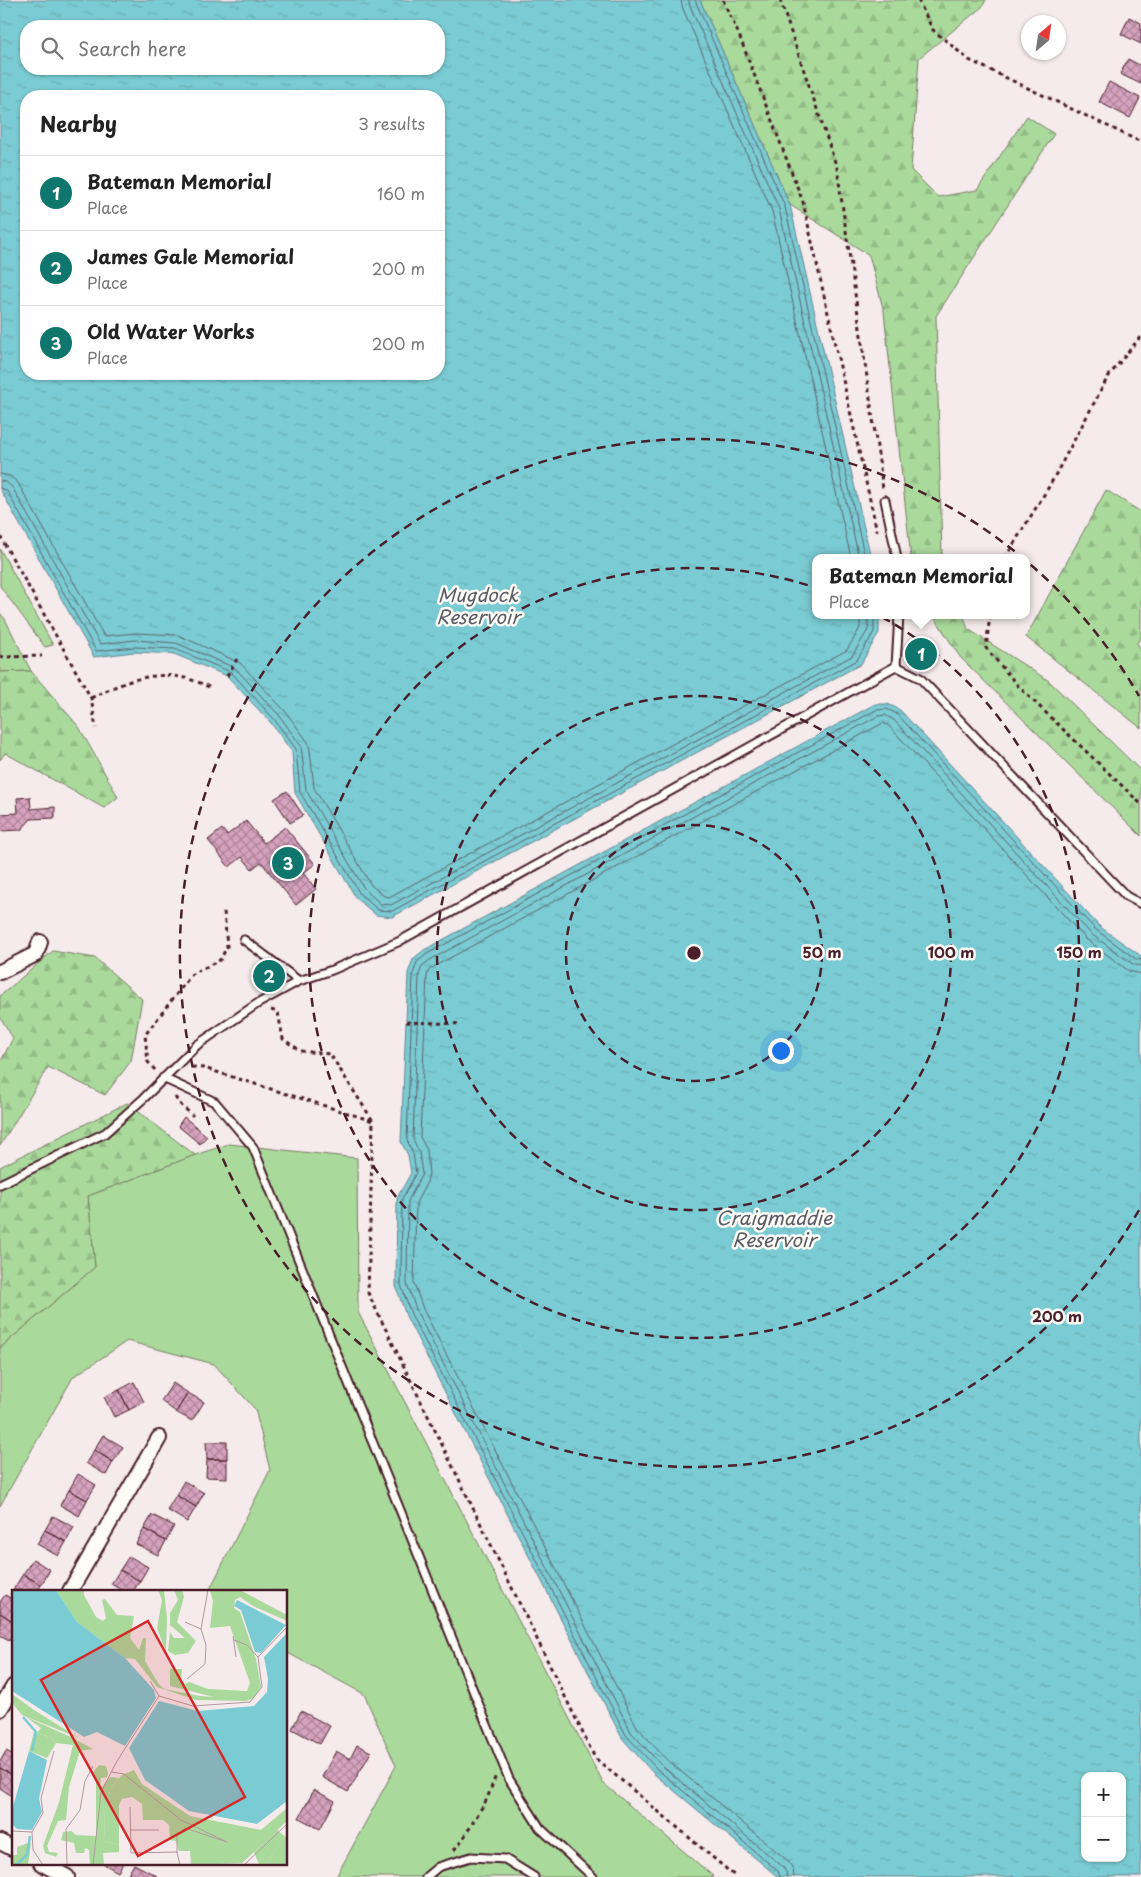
<!DOCTYPE html>
<meta charset="utf-8">
<style>
body{margin:0;font-family:"Playpen Sans",sans-serif;background:#f2f2f2;color:#222}
.controls{position:absolute;right:15px;bottom:15px;display:grid;overflow:hidden;border-radius:10px;box-shadow:0 1px 4px #0004}
.controls button{width:45px;height:45px;display:grid;place-items:center;padding:0;border:0;border-bottom:1px solid #e0e0e0;background:#fff;color:#222;font:25px sans-serif}
.compass{position:absolute;left:1021px;top:15px;width:45px;height:45px;border-radius:50%;background:#fff;box-shadow:0 1px 4px #0004;rotate:29deg}
.you{position:absolute;left:780px;top:1050px;width:18px;height:18px;margin:-12px;border:4px solid #fff;border-radius:50%;background:#1a73e8;box-shadow:0 0 0 8px #1a73e833}
.badge{display:grid;place-items:center;width:32px;height:32px;border-radius:50%;background:#0f766e;color:#fff;font-size:16px;font-weight:700}
.pin{position:absolute;translate:-50% -50%;border:2px solid #fff;box-shadow:0 1px 5px #0006}
.popup{position:absolute;left:812px;top:554px;width:218px;height:65px;box-sizing:border-box;display:grid;place-content:center;border-radius:10px;background:#fff;filter:drop-shadow(0 1px 4px #0005);font-size:16px;white-space:nowrap;color:#767676}
.popup b{font-size:19px;color:#222}
.popup::after{content:'';position:absolute;left:50%;top:100%;margin-left:-10px;border:10px solid transparent;border-top-color:#fff}
.list{margin:0;padding:0;list-style:none}
h2{display:flex;justify-content:space-between;align-items:center;height:65px;margin:0;padding:0 20px;font-size:21px}
h2 small{font-size:16px;font-weight:400;color:#767676}
.list li{display:grid;grid-template-columns:32px 1fr auto;gap:15px;align-items:center;box-sizing:border-box;height:75px;padding:0 20px;border-top:1px solid #e0e0e0}
.list b{display:block;font-size:19px;white-space:nowrap}
.list p{margin:0;font-size:16px;white-space:nowrap;color:#767676}
.list em{font-size:16px;font-style:normal;color:#767676}
.icon{flex:none;width:28px;height:28px;fill:none;stroke:currentColor;stroke-width:2;stroke-linecap:round;stroke-linejoin:round}
.map{position:relative;flex:none;width:1141px;height:1877px;overflow:hidden}
.search{position:absolute;background:#fff;box-shadow:0 1px 4px #0004;left:20px;top:20px;width:425px;height:55px;display:flex;align-items:center;gap:12px;box-sizing:border-box;padding:0 18px;border-radius:20px;color:#767676;font-size:19px}
.panel{position:absolute;background:#fff;box-shadow:0 1px 4px #0004;left:20px;top:90px;width:425px;height:290px;border-radius:20px}
.map>svg:first-child{display:block}
</style>
<div class="map">
<svg width="1141" height="1877" viewBox="0 0 1141 1877">
<defs>
<pattern id="forest-firs" width="22" height="20" patternUnits="userSpaceOnUse" patternTransform="scale(1.25)"><rect width="22" height="20" fill="#a9da9b"/><path d="M5 1l3.5 6h-7zM16 11l3.5 6h-7z" fill="#93bb86"/></pattern>
<pattern id="water-ripples" width="26" height="14" patternUnits="userSpaceOnUse" patternTransform="scale(1.25)"><rect width="26" height="14" fill="#7acbd3"/><path d="M2 4q2-2 4 0t4 0M15 11q2-2 4 0t4 0" fill="none" stroke="#6baeb5"/></pattern>
<pattern id="building-cross-hatch" width="8" height="8" patternUnits="userSpaceOnUse" patternTransform="scale(1.25)"><rect width="8" height="8" fill="#d6a3bf"/><path d="M0 0l8 8M0 8l8-8" fill="none" stroke="#b0849b"/></pattern>
</defs>
<rect width="100%" height="100%" fill="#f5eaec"/>
<filter id="ink" filterUnits="userSpaceOnUse"><feTurbulence type="fractalNoise" baseFrequency=".02" numOctaves="2"/><feDisplacementMap in="SourceGraphic" scale="10" xChannelSelector="R" yChannelSelector="G"/><feConvolveMatrix kernelMatrix="1 2 1 2 8 2 1 2 1" color-interpolation-filters="sRGB"/></filter>
<g filter="url(#ink)">
<path fill="#a9da9b" stroke="#7a7c63" d="M0 549 53 645 45 647 0 586Z
M0 613 5 619 31 671 0 672Z
M229 1144 357 1158 358 1312 603 1783 714 1877H336L396 1766 364 1694 286 1652V1591H209L270 1470 255 1409 214 1364 127 1341 73 1377 0 1506V1348L95 1267 88 1196 195 1155Z"/>
<path fill="url(#forest-firs)" stroke="#7a7c63" d="M700 0H986L982 7 919 58 911 170 938 197 977 190 1027 116 1054 134 936 316 942 558H911L884 312 869 255 790 205Z
M1106 490 1141 512V637L1137 643 1141 650V728L1026 637Z
M933 615H963L968 629 1049 681 1141 771V836L960 657Z
M31 671 79 727 118 797 104 808 5 753 0 760V672Z
M53 951 95 958 142 999 131 1061 105 1095 48 1067 0 1146V1063L13 1038 0 1017V996Z
M127 1103 195 1155 88 1196 95 1267 0 1348V1167Z"/>
<path fill="url(#water-ripples)" stroke="#678690" fill-rule="evenodd" d="M0 0H700L790 205 871 558H816V615H879V633L861 664 392 917 376 915 356 898 295 793 292 752 271 723 227 676 174 654 134 652 94 657 0 489ZM26 26H439V69H26ZM26 96H439V374H26Z
M875 704H888L900 710 1099 926 1141 956V1877H778L653 1773 622 1738 406 1316 396 1286 397 1198 411 1173 408 1155 401 1142 408 973 413 959 424 950ZM1085 1776H1122V1858H1085Z"/>
<g fill="none" stroke-linecap="round" stroke-linejoin="round">
<path stroke="#5d646e" stroke-width="1" d="M681 0 683 9 772 211 851 558
M689 0 690 6 779 209 859 558
M695 0 785 207 865 558
M0 474 10 476 18 483 104 636 135 633 178 635 240 663 285 711 308 742 310 750 314 788 371 885 384 896 389 897 847 650 860 628V615
M0 481 6 482 12 487 100 644 135 640 176 643 235 668 279 715 301 746 306 790 365 890 381 904 391 905 852 656 868 630V615
M0 488 7 491 96 651 135 647 175 649 231 672 274 719 296 749 300 792 360 894 378 910 392 911 857 660 874 632V615
M780 1877 778 1871 657 1769 626 1735 411 1314 401 1285 402 1199 416 1173 413 1154 407 1140 413 974 417 962 427 954 876 710 887 709 897 714 1095 929 1136 959 1141 960
M787 1877 786 1872 783 1867 661 1765 631 1732 417 1312 407 1284 408 1201 422 1174 419 1152 413 1139 419 975 422 966 430 960 878 716 885 715 894 720 1091 934 1133 964 1141 966
M794 1877 793 1869 788 1861 666 1759 637 1727 423 1309 414 1283 416 1203 427 1182 429 1174 427 1150 420 1137 427 976 429 970 435 966 883 723 889 726 1086 939 1129 971 1141 974"/>
</g>
<path fill="url(#building-cross-hatch)" stroke="#4a1f2b" d="M1129 17 1141 23V44L1121 34Z
M1128 59 1141 66V84L1120 74Z
M1109 82 1140 98 1130 118 1099 102Z
M287 791 303 815 290 823 274 799Z
M30 797 31 809 55 807V818L31 819 21 830 0 831V814L18 813 17 798Z
M246 821 264 843 285 827 315 864 303 873 316 889 296 905 261 862 252 869 242 857 229 867 208 840 222 829 227 835Z
M184 1117 207 1136 200 1144 178 1126Z
M134 1382 144 1402 129 1410 119 1390Z
M173 1383 188 1393 176 1412 161 1401Z
M119 1390 129 1410 114 1417 104 1397Z
M188 1393 204 1402 192 1421 176 1412Z
M103 1435 123 1447 113 1462 94 1450Z
M206 1442H227V1459H207Z
M94 1450 113 1462 106 1475 86 1463Z
M207 1459H227V1478L206 1477Z
M78 1474 96 1485 87 1500 69 1490Z
M184 1481 204 1493 196 1507 176 1495Z
M69 1490 87 1500 79 1516 60 1505Z
M176 1495 196 1507 187 1522 167 1510Z
M152 1515 174 1526 166 1541 144 1529Z
M53 1516 74 1527 66 1542 45 1530Z
M144 1529 166 1541 158 1555 136 1544Z
M45 1530 66 1542 58 1556 37 1544Z
M129 1556 148 1567 140 1581 120 1570Z
M33 1559 50 1570 41 1585 23 1574Z
M120 1570 140 1581 133 1591H123L111 1584Z
M23 1574 41 1585 38 1591 13 1590Z
M5 1595 14 1600V1622L0 1613V1602Z
M0 1613 14 1622V1632L9 1640 0 1635Z
M301 1711 330 1726 320 1744 292 1729Z
M357 1745 371 1752 348 1792 322 1777 336 1751 350 1759Z
M6 1751 14 1755V1776L0 1768V1762Z
M0 1768 14 1776 12 1796 0 1788Z
M314 1790 335 1801 320 1829 299 1818Z
M102 1863H123L118 1872Z
M134 1864 157 1876 156 1877H127Z"/>
<g fill="none" stroke-linecap="round" stroke-linejoin="round">
<g stroke="#4a1f2b" stroke-width="11">
<path id="service" d="M885 500 897 558
M896 666 899 615
M244 940 299 981
M163 1078 215 1102 253 1147 509 1779 540 1828 593 1877
M0 1184 105 1133 144 1098 197 1045 257 1004 299 981 332 970 398 942 896 666 920 678 1126 896 1141 904
M426 1877 438 1867 471 1857 505 1859 534 1877"/>
</g>
<g stroke="#4a1f2b" stroke-width="18">
<path id="minor" d="M0 972 36 954 40 942
M70 1591 159 1438
M0 1709 14 1686
M0 1842 14 1849
M41 1863 67 1877"/>
</g>
<path stroke="#4a1f2b" stroke-width="3" stroke-dasharray="4 4" stroke-linecap="butt" d="M723 0 739 35 803 202 877 531
M780 0 837 168 883 489
M918 0 933 30 969 60 1141 142
M0 536 91 698 96 728
M1005 558 1050 485 1108 377 1141 336
M990 615 986 648 1019 687 1141 804
M0 656 4 657 42 656
M227 676 237 659
M91 698C133 677 166 665 211 688
M271 1010 278 1012 283 1039 301 1051 330 1054 373 1121 368 1293 595 1758 736 1877
M406 1022 462 1024
M192 1067 204 1068 373 1121
M155 1070 148 1062 145 1035 192 974 220 960 227 947 224 911
M175 1097 180 1104 193 1116
M454 1850 463 1839 487 1799 496 1775"/>
<use href="#service" stroke="#fdfcf7" stroke-width="7"/>
<use href="#minor" stroke="#fdfcf7" stroke-width="14"/>
</g>
</g>
<g fill="none" stroke="#4a1f2b" stroke-width="2.5" stroke-dasharray="9 6">
<circle cx="694" cy="953" r="128"/>
<circle cx="694" cy="953" r="257"/>
<circle cx="694" cy="953" r="385"/>
<path d="M1139 1210A514 514 0 1 1 1139 696"/>
</g>
<g text-anchor="middle" dominant-baseline="central" stroke-width="5" stroke-linejoin="round" paint-order="stroke">
<g font-size="19" font-style="italic" fill="#5b5b66" stroke="#fdfcf7">
<text x="478" y="594">Mugdock<tspan x="478" dy="22">Reservoir</tspan></text>
<text x="774" y="1217">Craigmaddie<tspan x="774" dy="22">Reservoir</tspan></text>
</g>
</g>
<g transform="translate(12 1590)">
<rect width="275" height="275" fill="#f5eaec"/>
<path d="M0 104 22 120 67 148 10 125 0 113ZM14 127 61 148 66 151 61 155 44 153 40 148 25 143 29 138ZM122 180 130 194 178 226 249 240 275 218V231L230 273 179 275 178 261H167L164 251 158 250 157 235 151 230H131L130 214 120 207 110 209 107 215V255L92 251 93 219 99 197 110 185ZM264 251 269 253 256 270V275H247L246 272Z" fill="#a9da9b"/>
<path d="M44 0H72V5L84 27 91 31 94 28 90 10 93 9 105 25 122 26 118 48 127 60 131 48H134L133 71 146 93 152 99 188 106 202 107 158 96V79H170L169 91 173 94 177 92 196 99 235 101 238 93 218 36 198 38 201 11 198 0H228L275 25V31L241 16 228 7 223 10 222 18 228 22 244 69 249 97 242 108 234 111 184 110 145 97 123 69 113 68 65 32ZM146 0H152L155 28 154 62 145 38 150 10ZM162 0H170L172 7 165 32 184 51 176 63 163 65 156 61 158 42 162 48H173L158 35V23L166 10ZM22 142 40 148 44 153 35 168 17 161ZM66 151 81 159 68 161 57 197 54 230 46 231 35 256 37 262 46 263 44 267 33 263 31 256 47 212 61 155ZM87 175 94 176 96 183 95 187 89 188 88 200 98 187 107 188 99 197 103 204 98 217 93 219 92 251 107 255V262L91 263 92 275H78L77 260 73 258 72 263H64L62 253 49 250 51 242 59 241 64 245 84 246V187L80 184ZM265 240 275 248V275H256V270L268 254 265 251 246 272 242 262Z" fill="#a9da9b"/>
<path d="M16 253H19L16 275H0V265H5V257Z" fill="#a9da9b"/>
<path d="M0 0H44L65 32 113 68 142 100 144 108 113 156 85 142 72 147 0 101ZM225 10 274 35 249 63 243 62 229 20 222 16ZM275 43V211L245 234 177 221 133 190 117 158 147 111 186 121 242 116 255 102 256 89 252 67ZM17 161 35 170 27 209 30 222 20 240 5 239 0 234V220Z" fill="#7acbd3"/>
<path fill="none" stroke="#7acbd3" stroke-width="2.5" d="M11 127 24 142 20 161M4 275 15 265 18 246"/>
<path fill="none" stroke="#b1999f" stroke-width="1" d="M173 32 189 39M221 46 224 67M222 50 235 55 246 67M175 89 193 74 194 55 189 39 196 0M138 91 147 106M100 182 112 184 169 230 215 252 173 238 165 246V263M118 217 119 263 165 262 168 275M118 240H147M0 241 20 242 21 260 31 275M20 242 31 223 29 208 42 161M55 275 54 239 68 220 73 191 81 176M81 275 89 202 105 171 147 106 181 116 238 112 250 97 246 67 275 37M232 275 275 234"/>
<path fill="#d62828" fill-opacity="0.15" stroke="#d62828" stroke-width="2.5" d="M136 31 233 207 126 266 29 90Z"/>
<rect width="275" height="275" fill="none" stroke="#4a1f2b" stroke-width="2.5"/>
</g>
<circle cx="694" cy="953" r="8" fill="#4a1f2b" stroke="#fdfcf7" stroke-width="2.5"/>
<g font-size="15" text-anchor="middle" font-weight="bold" fill="#4a1f2b" stroke="#fdfcf7" stroke-width="5" stroke-linejoin="round" paint-order="stroke">
<text x="822" y="958">50 m</text>
<text x="951" y="958">100 m</text>
<text x="1079" y="958">150 m</text>
<text x="1057" y="1322">200 m</text>
</g>
</svg>
<div class="controls">
<button>+</button>
<button>−</button>
</div>
<svg class="compass" viewBox="-18 -18 36 36"><path d="M0-13l5 13h-10z" fill="#e53935"/><path d="M0 13l5-13h-10z" fill="#767676"/></svg>
<div class="you"></div>
<div class="pin badge" style="left:921px;top:654px">1</div>
<div class="popup"><b>Bateman Memorial</b>Place</div>
<div class="pin badge" style="left:269px;top:976px">2</div>
<div class="pin badge" style="left:288px;top:863px">3</div>
<div class="search"><svg class="icon" aria-label="search" viewBox="0 0 24 24"><circle cx="10" cy="10" r="6"/><path d="M15 15l6 6"/></svg>Search here</div>
<section class="panel">
<h2>Nearby<small>3 results</small></h2>
<ul class="list">
<li><span class="badge">1</span><div><b>Bateman Memorial</b><p>Place</p></div><em>160 m</em></li>
<li><span class="badge">2</span><div><b>James Gale Memorial</b><p>Place</p></div><em>200 m</em></li>
<li><span class="badge">3</span><div><b>Old Water Works</b><p>Place</p></div><em>200 m</em></li>
</ul>
</section>
</div>
